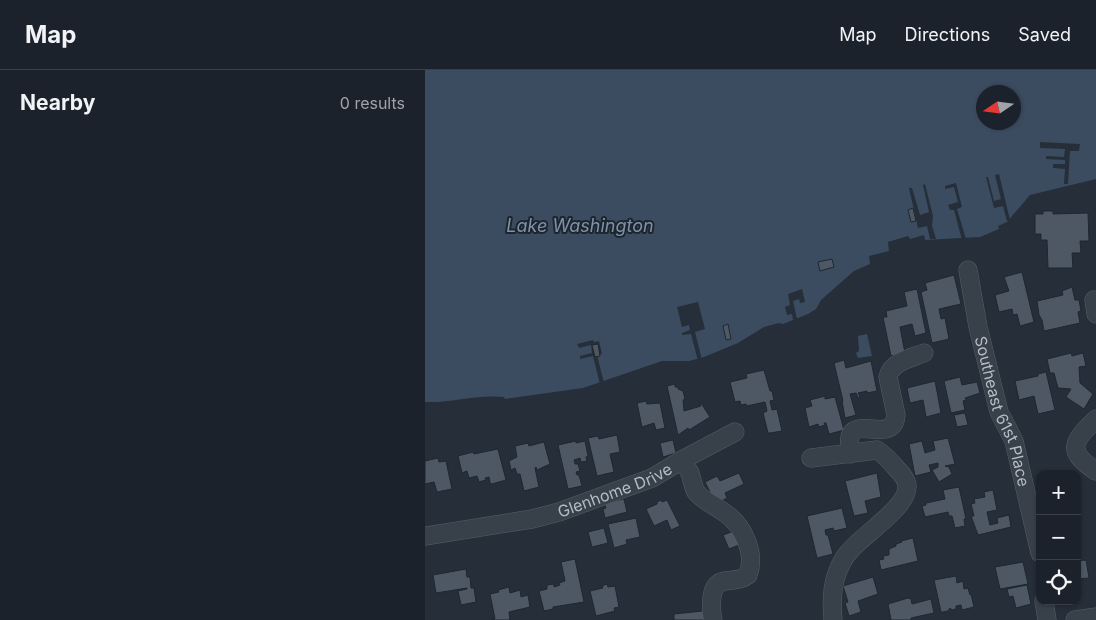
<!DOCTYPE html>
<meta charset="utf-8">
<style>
body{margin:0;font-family:Inter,sans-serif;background:#252a33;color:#f1f3f6}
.controls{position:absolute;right:15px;bottom:15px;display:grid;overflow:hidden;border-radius:10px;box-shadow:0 1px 4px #0004}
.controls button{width:45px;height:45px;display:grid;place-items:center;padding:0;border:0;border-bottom:1px solid #3a3f47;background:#1c222b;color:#f1f3f6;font:25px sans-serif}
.compass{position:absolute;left:551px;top:15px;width:45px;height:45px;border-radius:50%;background:#1c222b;box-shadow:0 1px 4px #0004;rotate:257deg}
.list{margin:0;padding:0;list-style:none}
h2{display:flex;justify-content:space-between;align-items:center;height:65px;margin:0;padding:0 20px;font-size:21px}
h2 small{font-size:16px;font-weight:400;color:#a0a4a9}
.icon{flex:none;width:28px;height:28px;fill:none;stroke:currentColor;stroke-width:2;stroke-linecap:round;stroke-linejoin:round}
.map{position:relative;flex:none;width:671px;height:550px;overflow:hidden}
header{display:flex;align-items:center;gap:30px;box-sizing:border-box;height:70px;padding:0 25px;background:#1c222b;border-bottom:1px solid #3a3f47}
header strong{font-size:24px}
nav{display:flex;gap:28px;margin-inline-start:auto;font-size:18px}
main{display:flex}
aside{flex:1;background:#1c222b}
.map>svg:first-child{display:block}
</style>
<header>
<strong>Map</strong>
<nav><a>Map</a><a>Directions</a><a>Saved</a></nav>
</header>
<main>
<aside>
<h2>Nearby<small>0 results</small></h2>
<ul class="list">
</ul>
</aside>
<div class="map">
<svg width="671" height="550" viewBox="0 0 671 550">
<rect width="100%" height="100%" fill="#252e39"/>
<path fill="#3c4c60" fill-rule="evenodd" d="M0 0H671V109L605 125 582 152 573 156 574 159 555 167 500 170 499 165 485 169 483 166 463 172 464 181 444 186 445 194 429 201 396 230 391 239 383 244 358 254 354 253 339 257 313 273 279 287 264 291H237L158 318 80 329 79 327C51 324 27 333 0 332ZM558 22H588V52H558Z
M442 264 447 286 433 288 431 283 434 281 433 266Z"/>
<path fill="#252e39" d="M615 72 655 74 654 81H645L643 114H639L640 99 628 98V94H640V90L621 89V86L639 87 640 79 615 78Z
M574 104 585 150 582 151 578 136 569 138 561 107H563L569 131 576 129 570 105Z
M531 113 537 137 532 139 541 169 537 170 529 140H525L523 135 533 132 529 117 520 119V116Z
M500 114 508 146 507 156 511 169H505L502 156 493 158 484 118H487L495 145 504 142 498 115Z
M377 219 380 232 375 233 374 229 368 231 372 249 368 250 367 244 362 245 360 237 365 235 363 224Z
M273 232 280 259 270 262 277 290 273 291 266 264 257 265V263L265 260 264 255 257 257 252 237Z
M168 270 169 272 174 271 177 284 172 285 179 313 175 314 168 286 155 289V286L167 283 166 275 154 278 152 274Z"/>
<path fill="#4e5864" stroke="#1f2730" d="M488 138 491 151 486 152 483 140Z
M618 141H628V144L663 143 664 171H655L656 183H647L648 198H623L622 170H616V164H610V144H618Z
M407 189 409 197 395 201 393 192Z
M597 202 609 252 595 256 592 244 588 245 587 239 574 242 570 225 584 221 579 207Z
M529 205 536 234 514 239 516 249 520 248 524 269 507 273 496 222 502 220 500 213Z
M647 217 650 230H654L656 241 653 242 655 253 619 261 617 250 614 245 612 231 638 225 637 221Z
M492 219 501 263 490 266 487 254 475 257 480 283 466 286 459 252 458 247H462L461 241 482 236 479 222Z
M303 254 306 269 301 270 298 256Z
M173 274 175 286 170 287 167 275Z
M646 283 647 286 658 283 661 296 654 297 655 313 668 324 659 339 641 327 646 319 633 318 629 303H625L622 289Z
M419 290 421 298 446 291 452 321 442 323V321L433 323 435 327 433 328 431 323 425 324 431 345 420 348 417 331H418L409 293Z
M339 300 345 321H347L349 330 345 331 347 340 352 339 357 361 345 363H343L338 343 342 341 340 332 322 336 321 334 316 335 315 331 310 332 305 312 322 308 321 304Z
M621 302 630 340 613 344 609 326 594 330 590 311 613 306V304Z
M535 307 537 315 552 312 555 323 540 328 541 330 538 331 540 340 526 343 519 311Z
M510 311 516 343 501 347 498 330 485 333 482 318Z
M250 314V317H253V319L258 321 260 329 258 330 259 341 276 336 275 334 276 333 285 347 264 360 263 358 253 365 242 316Z
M400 326V329L410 327 419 360 404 364 401 353H399L400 355 394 357 393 354 384 357 380 338 387 336 385 330Z
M221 331 222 334 235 333 240 358 231 360 229 353 217 357 212 333Z
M540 343 543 355 532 357 529 345Z
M192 365 195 382 185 384 189 402 172 406 163 368 173 366 174 369Z
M523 368 530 394 520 396 524 397 527 404 514 412 507 400 513 397V393L504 395 506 402 490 406 484 374 497 371 500 383 510 380 508 371Z
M248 370 251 383 238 387 235 373Z
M151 371V373L160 371 163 386 161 387 162 391 156 392 155 388 149 390 150 394H153L155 401 151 402 152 405H154L157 416 143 419 133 375Z
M119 372 125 394 112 400 111 397 110 398 114 417 99 421 95 404H92L90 398 86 400 84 391 92 387 90 376 103 373 104 376Z
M73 379 81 410 67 414 65 413 64 407 60 408 61 410 54 412 52 406 44 408 42 401 37 403 33 386 48 382 49 384Z
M13 388 14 392 21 391 27 419 12 422 9 412 0 414V391Z
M314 403 319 414 300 423 302 428 291 434 284 423 285 422 280 412 292 406 295 411Z
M452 403 456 427 440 431 443 443 429 446 420 411Z
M534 417 541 449H539L540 456 530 458 527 446H524L523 442 500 447 497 436 501 435V433L520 429 518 420Z
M568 420 572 440 562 442 565 455 573 453 572 448 584 445 586 457 553 465 546 446H549L546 434 550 433 549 429 560 427 559 422Z
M199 429 202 442 180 448 178 439 181 438 179 433Z
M236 430 237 432 242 430 255 456 246 460 242 450 229 456 221 439 232 434V432Z
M417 438 422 458 409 461 408 458 400 460 401 465H403L408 484 392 488 382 446Z
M211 448 215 467 201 470 202 474 189 478 183 454Z
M179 458 183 473 167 477 163 462Z
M309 461 314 475 304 479 298 465Z
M488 468 493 491 456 500 454 490 459 489 458 486 464 485V479L471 476V474L477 472 476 471Z
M150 489 159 532 128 537V539L119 541 114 521 122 519V515L129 514V517L135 515 134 513 140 511 136 492Z
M661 490 664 508 652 509V491Z
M598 492 603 514 575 519 570 497Z
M41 499 42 507H45L46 518H49L51 532 36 535 33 521 42 519V518L11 523 8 505Z
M531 506 532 513 538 511 539 519 543 518 545 525 546 524 549 537 537 540 536 535 531 536V539L527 540 525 538 523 541 518 542H516L509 510Z
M448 507 453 524 433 531 436 542 424 546 420 533 423 532 418 516Z
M182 514 183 517 190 516 194 537 189 538 190 541 171 546 165 521 178 518 177 516Z
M602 515 606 534 591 538 588 526 584 527 582 519Z
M84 517 85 523 95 520 96 527 103 525 105 537 84 542 85 550H66L70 549 65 524 74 522 73 520Z
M483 528 486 529 487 534 506 529 509 543 486 548V550H466L463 534Z
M278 541 279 550H249V544Z"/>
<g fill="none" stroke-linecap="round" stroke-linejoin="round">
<g stroke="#565e67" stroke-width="19">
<g id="minor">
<path id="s1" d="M543 200 553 257 574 342 589 371 615 483"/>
<path d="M669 230 671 244"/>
<path d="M671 349C647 372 641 381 671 401"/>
<path d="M425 384C425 378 423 369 426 364 435 349 469 373 471 345L463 307C466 292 486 288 499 283"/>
<path d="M386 388 452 380C460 385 466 392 472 399 476 403 481 409 482 415 484 439 432 467 420 487 407 507 406 527 408 550"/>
<path d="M257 390 310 362"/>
<path id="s2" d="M0 466 107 449 134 442 227 408 257 390C259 394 263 399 265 403 267 409 268 417 271 422 278 431 291 436 300 443 319 456 331 484 323 505 314 512 305 509 296 512 284 517 286 540 288 550"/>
<path d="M619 531 622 550"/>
<path d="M650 550 671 547"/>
</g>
</g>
<use href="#minor" stroke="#384049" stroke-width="18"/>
</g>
<g text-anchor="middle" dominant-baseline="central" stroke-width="4" stroke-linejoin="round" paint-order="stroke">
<g font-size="16" fill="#b4bbc5" stroke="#1d252e">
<text stroke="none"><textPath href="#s1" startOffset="146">Southeast 61st Place</textPath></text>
<text stroke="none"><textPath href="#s2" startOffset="196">Glenhome Drive</textPath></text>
</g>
<g font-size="18" font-style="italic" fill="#7e92aa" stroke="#1d252e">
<text x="155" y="155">Lake Washington</text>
</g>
</g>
</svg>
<div class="controls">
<button>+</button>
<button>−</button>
<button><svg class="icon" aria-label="locate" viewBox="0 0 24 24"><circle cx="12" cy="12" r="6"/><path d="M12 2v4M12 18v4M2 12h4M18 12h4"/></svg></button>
</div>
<svg class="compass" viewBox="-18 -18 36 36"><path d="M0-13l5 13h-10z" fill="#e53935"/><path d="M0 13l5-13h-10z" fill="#a0a4a9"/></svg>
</div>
</main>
